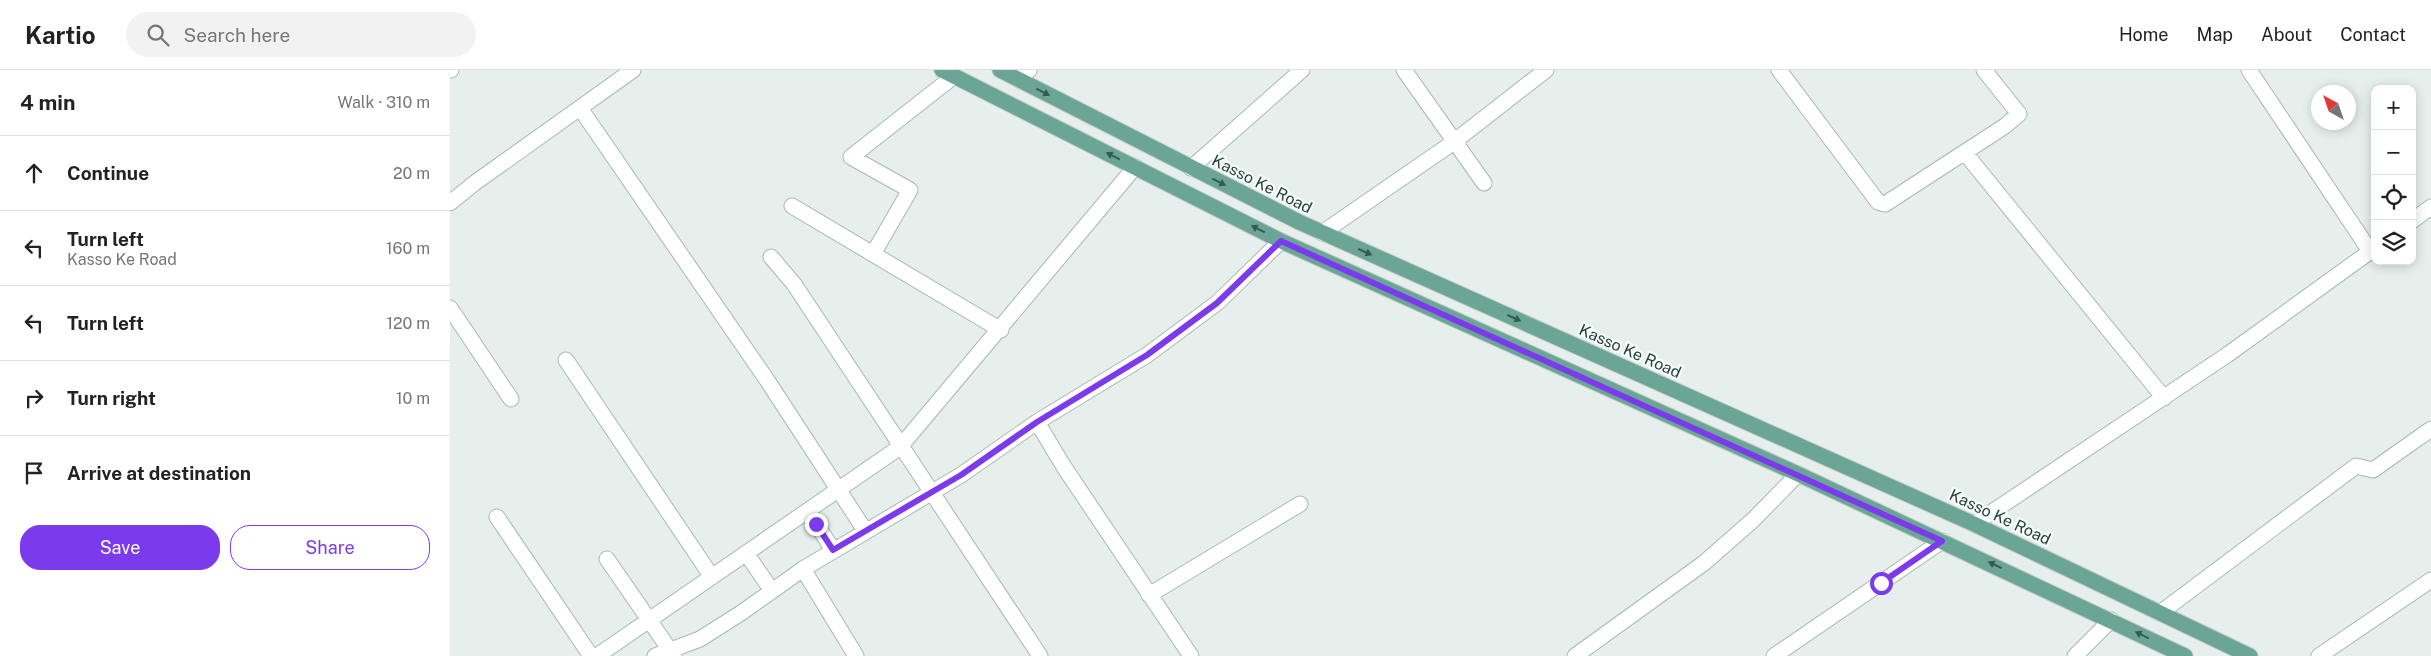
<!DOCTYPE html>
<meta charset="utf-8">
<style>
body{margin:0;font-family:"Public Sans",sans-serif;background:#f2f2f2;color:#222}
.controls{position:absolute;right:15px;top:15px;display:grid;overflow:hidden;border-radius:10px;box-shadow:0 2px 12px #0003}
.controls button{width:45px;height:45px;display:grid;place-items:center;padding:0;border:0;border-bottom:1px solid #e0e0e0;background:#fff;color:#222;font:25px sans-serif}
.compass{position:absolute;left:1861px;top:15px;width:45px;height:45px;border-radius:50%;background:#fff;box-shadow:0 2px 12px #0003;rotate:320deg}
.stop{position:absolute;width:15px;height:15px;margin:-11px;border:4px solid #7c3aed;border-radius:50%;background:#fff}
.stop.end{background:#7c3aed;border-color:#fff;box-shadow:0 1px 5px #0008}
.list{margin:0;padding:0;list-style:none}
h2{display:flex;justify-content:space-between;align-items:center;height:65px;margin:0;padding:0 20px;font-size:21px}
h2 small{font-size:16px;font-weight:400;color:#767676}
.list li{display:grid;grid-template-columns:32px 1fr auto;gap:15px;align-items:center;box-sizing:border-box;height:75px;padding:0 20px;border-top:1px solid #e0e0e0}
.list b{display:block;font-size:19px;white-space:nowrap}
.list p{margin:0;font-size:16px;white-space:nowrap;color:#767676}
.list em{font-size:16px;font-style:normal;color:#767676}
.actions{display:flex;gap:10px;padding:15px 20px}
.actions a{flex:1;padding:11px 0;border:1px solid #7c3aed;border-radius:20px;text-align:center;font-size:18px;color:#7c3aed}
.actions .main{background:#7c3aed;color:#fff}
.icon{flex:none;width:28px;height:28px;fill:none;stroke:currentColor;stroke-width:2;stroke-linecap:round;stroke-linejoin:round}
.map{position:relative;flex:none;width:1981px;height:586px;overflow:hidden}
header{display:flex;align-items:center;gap:30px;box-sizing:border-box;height:70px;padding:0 25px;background:#fff;border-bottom:1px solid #e0e0e0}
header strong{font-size:24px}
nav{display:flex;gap:28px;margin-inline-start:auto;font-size:18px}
.search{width:350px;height:45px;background:#f2f2f2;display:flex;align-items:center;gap:12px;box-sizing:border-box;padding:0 18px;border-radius:28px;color:#767676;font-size:19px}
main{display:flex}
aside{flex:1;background:#fff}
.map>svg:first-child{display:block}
</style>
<header>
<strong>Kartio</strong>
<div class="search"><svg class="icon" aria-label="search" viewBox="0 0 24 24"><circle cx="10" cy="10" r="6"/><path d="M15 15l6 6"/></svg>Search here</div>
<nav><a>Home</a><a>Map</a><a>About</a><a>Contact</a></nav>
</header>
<main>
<aside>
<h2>4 min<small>Walk · 310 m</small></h2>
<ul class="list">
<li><svg class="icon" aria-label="ahead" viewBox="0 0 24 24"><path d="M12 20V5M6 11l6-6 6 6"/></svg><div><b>Continue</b></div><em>20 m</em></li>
<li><svg class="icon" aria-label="left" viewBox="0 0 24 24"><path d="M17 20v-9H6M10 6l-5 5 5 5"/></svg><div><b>Turn left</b><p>Kasso Ke Road</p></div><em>160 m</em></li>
<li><svg class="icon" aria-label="left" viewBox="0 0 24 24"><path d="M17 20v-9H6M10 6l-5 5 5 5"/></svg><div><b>Turn left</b></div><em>120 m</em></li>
<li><svg class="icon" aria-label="right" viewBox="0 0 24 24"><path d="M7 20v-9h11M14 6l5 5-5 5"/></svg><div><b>Turn right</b></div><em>10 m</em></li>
<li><svg class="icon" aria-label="arrive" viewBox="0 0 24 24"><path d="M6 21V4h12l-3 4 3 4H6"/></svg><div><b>Arrive at destination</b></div></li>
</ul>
<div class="actions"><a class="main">Save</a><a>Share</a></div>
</aside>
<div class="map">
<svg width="1981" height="586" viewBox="0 0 1981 586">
<rect width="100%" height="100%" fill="#e6efeb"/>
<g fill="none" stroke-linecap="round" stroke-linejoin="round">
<g stroke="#a8b8b2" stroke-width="17">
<path id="minor" d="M0 0H1
M954 0 1034 113
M1329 0 1428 132 1435 134 1555 56 1569 44 1534 0
M1799 0 1920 181
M568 9 579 0
M130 38 317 310 416 462
M1515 83 1714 328
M741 98 852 0
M0 133 26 112 183 0
M342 136 551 260
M1962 151 1981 137
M872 163 1001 74 1096 0
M423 184 460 120 401 87 504 6
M321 187 344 214 590 586
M0 238 61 329
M116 290 262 507
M587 352 614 397 741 586
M358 441 383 480
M47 447 141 586
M1524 454 1777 285 1925 178
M296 483 322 521
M157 489 224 586
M353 499 406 586
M699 525 850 434
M1710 543 1906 396 1923 400 1981 359
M147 586 450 377 685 97
M205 586 250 569 291 543 353 499 511 405 587 352 697 285 767 233 831 171
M1125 586 1254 493 1303 450 1348 404
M1324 586 1492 471
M1625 586 1661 550
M1869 586 1981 510"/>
</g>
<g stroke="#c2cac8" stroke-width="17">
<path id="major" d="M492 0 831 171 1348 404 1735 586
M550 0 849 152 1524 454 1800 586"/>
</g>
<use href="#minor" stroke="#fff" stroke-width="15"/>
<use href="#major" stroke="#6aa596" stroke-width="15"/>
</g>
<defs><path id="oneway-solid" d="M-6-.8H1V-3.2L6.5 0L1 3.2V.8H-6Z" transform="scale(1.25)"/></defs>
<g fill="#365b51">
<use href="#oneway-solid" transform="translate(593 22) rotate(27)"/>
<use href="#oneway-solid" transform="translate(663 86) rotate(-153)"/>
<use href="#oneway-solid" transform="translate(769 112) rotate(27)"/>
<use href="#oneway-solid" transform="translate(808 159) rotate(-153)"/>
<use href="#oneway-solid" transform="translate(915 182) rotate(24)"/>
<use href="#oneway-solid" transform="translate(1064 248) rotate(24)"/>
<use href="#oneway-solid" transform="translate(1545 495) rotate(-155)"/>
<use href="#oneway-solid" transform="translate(1692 565) rotate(-154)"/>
</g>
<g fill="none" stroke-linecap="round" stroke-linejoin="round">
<path stroke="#7c3aed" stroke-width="6" d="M366 454 383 480 511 405 587 352 697 285 767 233 831 171 1492 471 1431 513"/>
</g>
<g text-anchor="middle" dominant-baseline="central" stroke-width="4.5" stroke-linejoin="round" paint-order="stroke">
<g font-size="16" fill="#24423a" stroke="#f7fbf9">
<text transform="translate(812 114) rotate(27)">Kasso Ke Road</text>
<text transform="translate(1180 281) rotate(24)">Kasso Ke Road</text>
<text transform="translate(1550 447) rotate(25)">Kasso Ke Road</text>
</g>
</g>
</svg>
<div class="controls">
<button>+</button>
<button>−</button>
<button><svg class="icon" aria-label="locate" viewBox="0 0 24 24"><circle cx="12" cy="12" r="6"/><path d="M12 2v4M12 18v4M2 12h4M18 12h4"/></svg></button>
<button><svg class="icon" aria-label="layers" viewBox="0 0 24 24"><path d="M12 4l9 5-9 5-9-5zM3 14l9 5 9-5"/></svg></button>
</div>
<svg class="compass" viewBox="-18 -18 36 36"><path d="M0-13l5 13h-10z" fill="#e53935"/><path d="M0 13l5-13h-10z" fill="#767676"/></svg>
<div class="stop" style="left:1431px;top:513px"></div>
<div class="stop end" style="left:366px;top:454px"></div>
</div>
</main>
